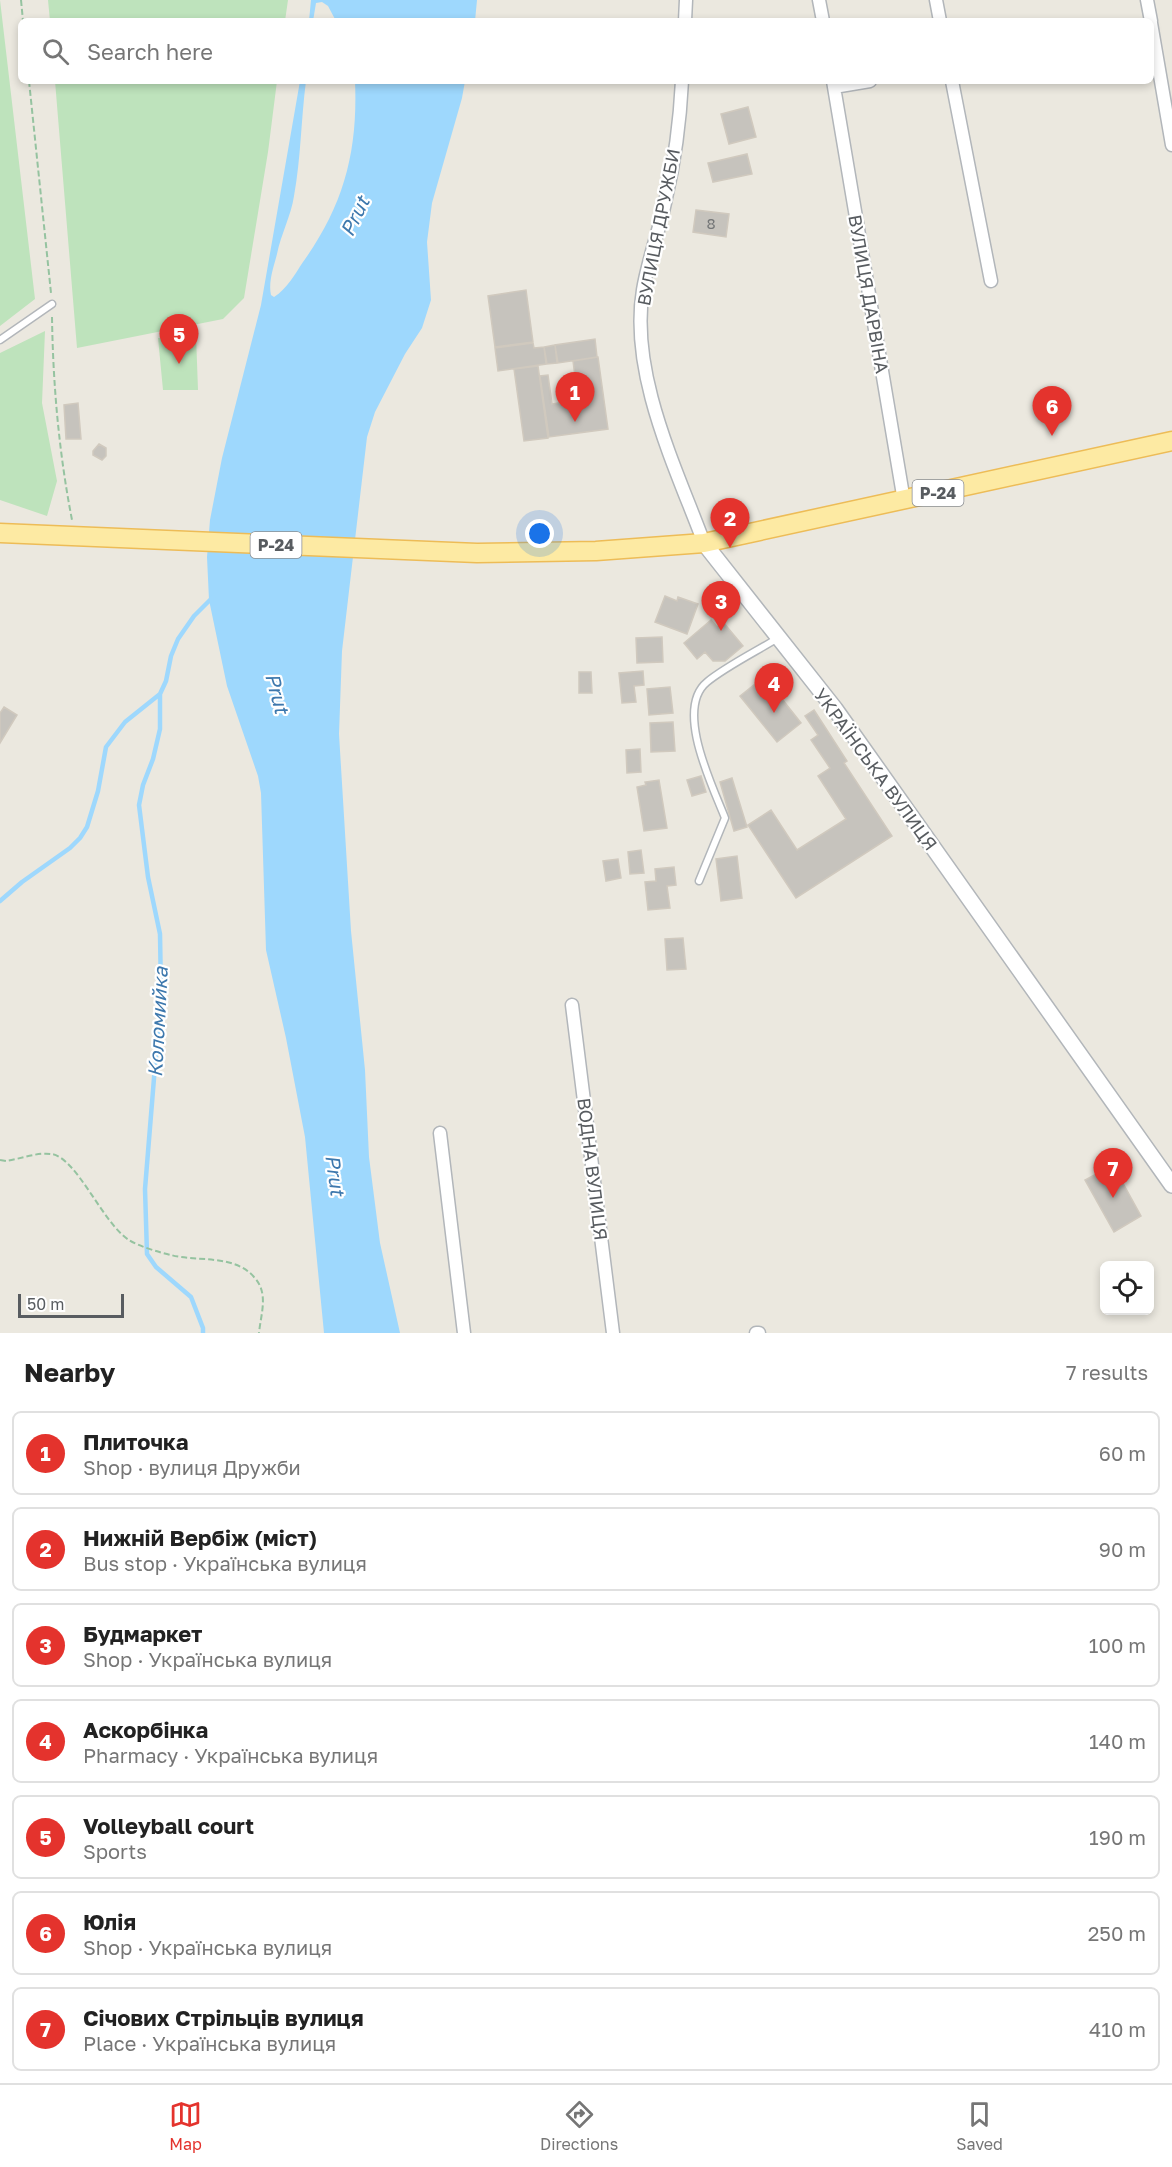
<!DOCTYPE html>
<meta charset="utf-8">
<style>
body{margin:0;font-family:"Golos Text",sans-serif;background:#f2f2f2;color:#222}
.controls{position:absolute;right:18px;bottom:18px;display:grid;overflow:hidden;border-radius:9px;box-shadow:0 3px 9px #0003}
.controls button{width:54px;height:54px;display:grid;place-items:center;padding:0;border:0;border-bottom:2px solid #e0e0e0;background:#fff;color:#222;font:30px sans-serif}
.scale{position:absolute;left:18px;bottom:15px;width:106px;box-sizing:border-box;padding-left:6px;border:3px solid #585c60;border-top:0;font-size:16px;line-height:21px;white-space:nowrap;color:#585c60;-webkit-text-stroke:4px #fff;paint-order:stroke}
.you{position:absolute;left:540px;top:534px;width:21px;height:21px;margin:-15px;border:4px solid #fff;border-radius:50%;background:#1a73e8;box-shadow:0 0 0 9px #1a73e833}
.badge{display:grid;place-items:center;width:39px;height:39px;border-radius:50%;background:#e4332d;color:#fff;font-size:20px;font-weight:700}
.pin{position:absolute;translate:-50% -50px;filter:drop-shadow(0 2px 3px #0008)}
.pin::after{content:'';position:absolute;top:32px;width:21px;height:18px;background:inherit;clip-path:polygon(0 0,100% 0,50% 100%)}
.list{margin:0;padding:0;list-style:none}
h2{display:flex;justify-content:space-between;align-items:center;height:78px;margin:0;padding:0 24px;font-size:26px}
h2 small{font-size:20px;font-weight:400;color:#767676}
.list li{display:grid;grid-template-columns:39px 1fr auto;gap:18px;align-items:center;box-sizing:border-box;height:84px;margin:0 12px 12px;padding:0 12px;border:2px solid #e0e0e0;border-radius:9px}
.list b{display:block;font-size:22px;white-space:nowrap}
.list p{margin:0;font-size:20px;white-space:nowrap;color:#767676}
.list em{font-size:20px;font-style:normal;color:#767676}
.icon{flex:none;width:33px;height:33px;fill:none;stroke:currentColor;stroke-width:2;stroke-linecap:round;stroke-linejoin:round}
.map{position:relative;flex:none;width:1172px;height:1333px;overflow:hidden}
.search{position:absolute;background:#fff;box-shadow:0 3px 9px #0003;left:18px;right:18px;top:18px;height:66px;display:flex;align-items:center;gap:15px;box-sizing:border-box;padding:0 21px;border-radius:9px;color:#767676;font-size:22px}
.sheet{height:750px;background:#fff}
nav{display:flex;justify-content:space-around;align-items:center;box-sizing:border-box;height:84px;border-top:2px solid #e0e0e0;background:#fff;font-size:16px;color:#767676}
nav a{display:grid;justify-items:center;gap:3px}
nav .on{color:#e4332d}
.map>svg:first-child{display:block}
</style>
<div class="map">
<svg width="1172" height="1333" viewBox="0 0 1172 1333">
<rect width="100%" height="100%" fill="#ebe8df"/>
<path fill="#bee3bc" d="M0 0 35 299 0 326Z
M48 0H288L285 21H50Z
M55 81H277L268 152 244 298 223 319 77 348Z
M45 331 42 403 57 481 47 516 0 500V353Z
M196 335 198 390H163L158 338Z"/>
<path fill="#9ed8fd" d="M311 0H477L475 21H336L328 6 322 2 316 3 313 21H309Z
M300 81H306C301 119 301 158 294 196 291 216 281 234 277 254 274 266 268 282 271 295L274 297C287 289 295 274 303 262 344 205 358 151 355 81H465L462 98 432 203 427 242 431 300 422 328 405 354 375 412 367 437 342 651 339 734 351 931 365 1070 369 1157 380 1243 400 1333H324L305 1137 286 1038 266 950 261 793 258 776 227 686 209 600 207 557 210 520 222 458 261 305Z"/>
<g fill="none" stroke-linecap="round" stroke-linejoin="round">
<path stroke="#9ed8fd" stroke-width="4.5" d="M160 694V729L153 759 143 785 139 805 148 877 160 934 161 992 145 1189 147 1254 156 1267 191 1297 203 1328V1333
M0 901 22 882 70 848 80 838 87 827 98 791 106 747 125 722 160 694 166 681 171 656 178 639 194 616 214 596"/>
</g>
<path fill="#c6c3bd" stroke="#d0c9be" stroke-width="1.5" d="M748 107 756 137 729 144 721 114Z
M747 154 752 174 713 182 708 163Z
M696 210 729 214 726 237 693 232Z
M526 290 533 342 495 347 488 296Z
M595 339 597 357 558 363 555 345Z
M533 343 534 348 544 347 546 364 498 371 495 348Z
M555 345 557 363 547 364 544 347Z
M598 357 608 429 549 437 540 376 548 375 552 404 578 400 573 361Z
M538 366 548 438 524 441 514 369Z
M78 403 81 439H66L64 405Z
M99 444 106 448V456L102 460 93 455V451Z
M665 596 677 601 678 597 698 604 687 634 655 622Z
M711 620 717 627 723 622 743 646 725 661H713L705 652 697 659 684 643Z
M662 637 663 662 637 663 636 638Z
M643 671 644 685 634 686 636 702 622 703 619 673Z
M579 672H591L592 693H579Z
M760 680 774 698 778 694 801 723 777 742 740 696Z
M670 687 673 713 649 715 647 689Z
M4 707 17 715 0 743V713Z
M814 710 847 761 844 763 892 836 796 898 748 825 771 810 797 850 846 819 818 776 830 768 811 740 818 735 805 716Z
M673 722 675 751 651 752 650 723Z
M640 749 641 772 627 773 626 750Z
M701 776 706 792 692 796 687 780Z
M732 778 747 827 734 831 720 782Z
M659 780 667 828 644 831 637 787 646 785 645 782Z
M641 850 644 873 630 874 628 852Z
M737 856 742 898 721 901 716 859Z
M618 859 621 878 606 881 603 861Z
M674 867 676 885 667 886 670 908 648 910 645 882 656 881 655 869Z
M683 938 686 969 667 970 665 939Z
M1113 1165 1141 1216 1114 1232 1085 1180Z"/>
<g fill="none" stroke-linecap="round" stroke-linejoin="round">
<g stroke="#b2b6ba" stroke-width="9">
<path id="service" d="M0 340 52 304
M699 881 725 818C713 787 674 709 707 682 725 667 757 651 778 638"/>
</g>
<g stroke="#b2b6ba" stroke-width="15">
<path id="minor" d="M819 0 823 21
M936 0 940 21
M1147 0 1151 21
M685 21 686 0
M1151 23 1172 145
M682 81C680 120 675 160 666 198 660 229 648 259 643 290 629 373 676 468 704 543
M833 81 904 501
M952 81 991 281
M834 87 870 81
M572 1005 613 1333
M440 1133 464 1333
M756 1333H759"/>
</g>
<g stroke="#b2b6ba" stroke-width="18">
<path id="tertiary" d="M704 543 835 709 1172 1185"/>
</g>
<g stroke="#edbc57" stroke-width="21">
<path id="primary" d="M0 533 477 553 596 551 704 543 1172 441"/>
</g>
<path stroke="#95c3a0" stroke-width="2" stroke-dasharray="6 3" stroke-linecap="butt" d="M21 0 23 21
M29 81 51 293
M52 317C53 385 59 453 72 520
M0 1160 6 1161C20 1159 37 1152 51 1154 76 1156 103 1224 129 1240 138 1246 161 1253 171 1255 197 1262 234 1254 254 1277 269 1293 261 1313 259 1333"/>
<use href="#service" stroke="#fff" stroke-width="6"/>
<use href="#minor" stroke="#fff" stroke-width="12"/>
<use href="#tertiary" stroke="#fff" stroke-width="15"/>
<use href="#primary" stroke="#fdeaa3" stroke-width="18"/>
</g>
<g text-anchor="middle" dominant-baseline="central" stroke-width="4.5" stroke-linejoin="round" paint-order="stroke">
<g font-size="15" fill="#747677">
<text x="711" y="223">8</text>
</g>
<g fill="#fff" stroke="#8a8d90" stroke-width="1.5">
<rect x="912.5" y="480" width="51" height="26" rx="4.5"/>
<rect x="250.5" y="532" width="51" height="26" rx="4.5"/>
</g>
<g font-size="16" font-weight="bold" fill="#585c60">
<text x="938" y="493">Р-24</text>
<text x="276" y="545">Р-24</text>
</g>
<g font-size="18" fill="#585c60" stroke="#fff">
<text transform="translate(658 227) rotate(-79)">ВУЛИЦЯ ДРУЖБИ</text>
<text transform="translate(869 294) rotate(80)">ВУЛИЦЯ ДАРВІНА</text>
<text transform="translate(876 769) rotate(54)">УКРАЇНСЬКА ВУЛИЦЯ</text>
<text transform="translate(593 1169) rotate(83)">ВОДНА ВУЛИЦЯ</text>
</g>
<g font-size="20" font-style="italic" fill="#3d78ad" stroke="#fff">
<text transform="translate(354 216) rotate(-64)">Prut</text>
<text transform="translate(278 693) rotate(75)">Prut</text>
<text transform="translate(157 1022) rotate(-87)">Коломийка</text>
<text transform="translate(336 1175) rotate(82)">Prut</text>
</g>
</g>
</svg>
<div class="controls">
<button><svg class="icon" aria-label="locate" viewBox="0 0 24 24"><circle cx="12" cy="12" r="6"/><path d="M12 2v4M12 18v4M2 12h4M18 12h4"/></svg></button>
</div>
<div class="scale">50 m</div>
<div class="you"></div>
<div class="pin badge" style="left:575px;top:422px">1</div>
<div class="pin badge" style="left:730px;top:548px">2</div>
<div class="pin badge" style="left:721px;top:631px">3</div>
<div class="pin badge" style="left:774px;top:713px">4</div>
<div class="pin badge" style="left:179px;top:364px">5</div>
<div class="pin badge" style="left:1052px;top:436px">6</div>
<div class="pin badge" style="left:1113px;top:1198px">7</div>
<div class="search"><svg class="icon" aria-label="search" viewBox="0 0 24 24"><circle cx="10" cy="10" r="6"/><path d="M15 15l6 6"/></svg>Search here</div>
</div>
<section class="sheet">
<h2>Nearby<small>7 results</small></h2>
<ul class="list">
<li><span class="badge">1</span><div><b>Плиточка</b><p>Shop · вулиця Дружби</p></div><em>60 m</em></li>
<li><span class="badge">2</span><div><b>Нижній Вербіж (міст)</b><p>Bus stop · Українська вулиця</p></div><em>90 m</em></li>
<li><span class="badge">3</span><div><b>Будмаркет</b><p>Shop · Українська вулиця</p></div><em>100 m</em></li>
<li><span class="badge">4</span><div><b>Аскорбінка</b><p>Pharmacy · Українська вулиця</p></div><em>140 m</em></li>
<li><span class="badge">5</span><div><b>Volleyball court</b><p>Sports</p></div><em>190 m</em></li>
<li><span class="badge">6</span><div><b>Юлія</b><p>Shop · Українська вулиця</p></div><em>250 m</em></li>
<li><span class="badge">7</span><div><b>Січових Стрільців вулиця</b><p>Place · Українська вулиця</p></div><em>410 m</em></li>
</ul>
</section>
<nav>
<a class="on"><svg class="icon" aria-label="map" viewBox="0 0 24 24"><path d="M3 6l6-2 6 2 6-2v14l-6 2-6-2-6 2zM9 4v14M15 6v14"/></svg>Map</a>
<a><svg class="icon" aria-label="directions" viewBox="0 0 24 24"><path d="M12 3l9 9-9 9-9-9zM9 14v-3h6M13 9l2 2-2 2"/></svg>Directions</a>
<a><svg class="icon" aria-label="saved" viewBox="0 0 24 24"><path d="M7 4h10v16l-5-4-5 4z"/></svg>Saved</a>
</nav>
